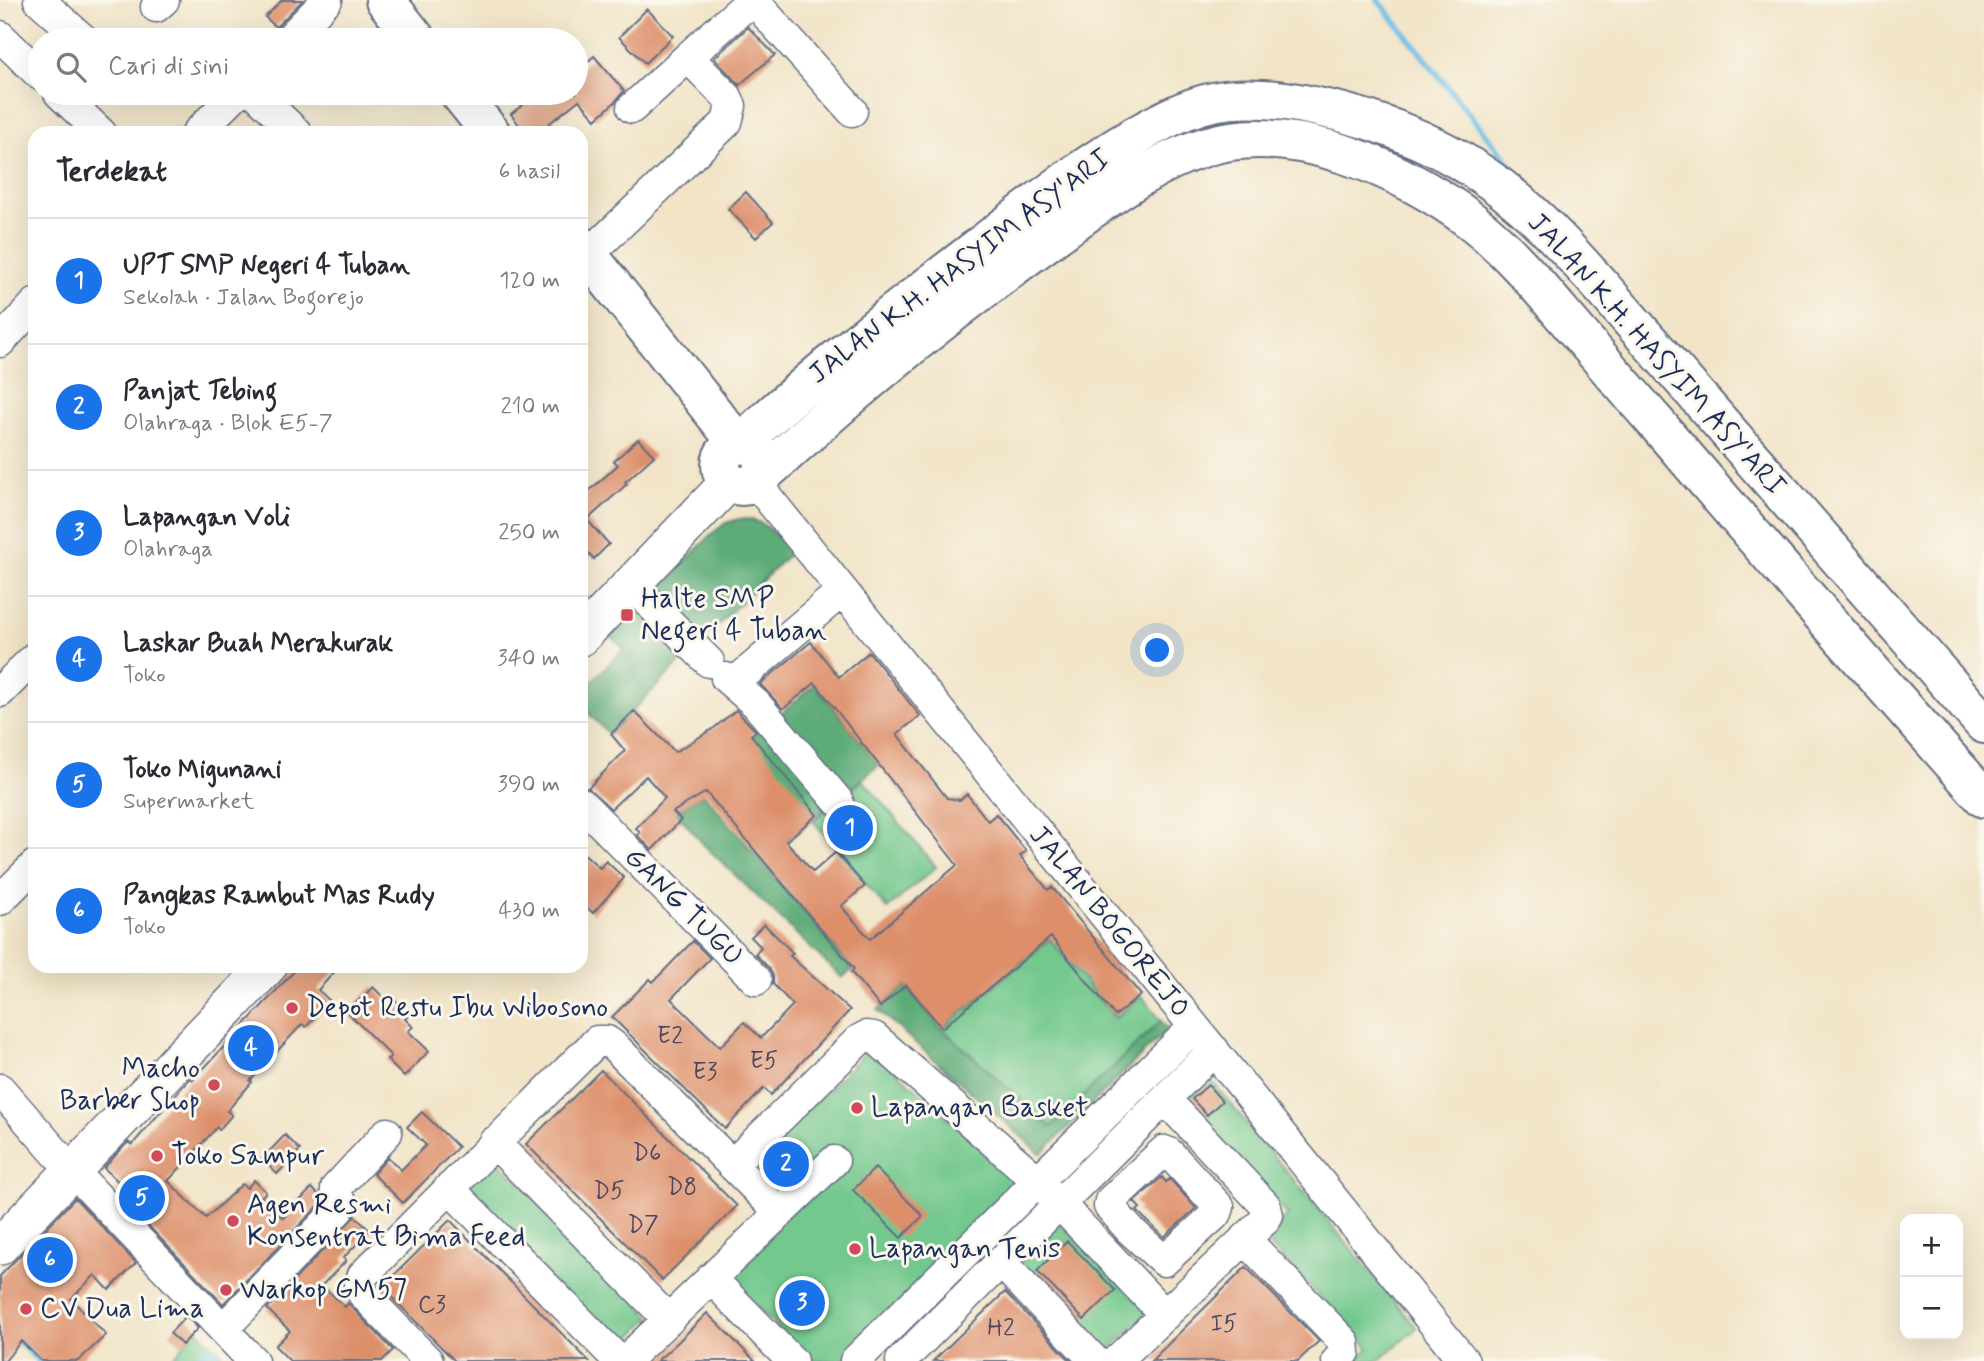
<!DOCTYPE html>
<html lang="id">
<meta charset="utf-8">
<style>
body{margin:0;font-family:Mynerve,sans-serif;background:#f2f2f3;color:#2b2b33}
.controls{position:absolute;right:21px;bottom:21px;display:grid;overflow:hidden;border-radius:14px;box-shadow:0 7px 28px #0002}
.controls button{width:63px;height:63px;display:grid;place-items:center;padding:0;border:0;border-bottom:2px solid #e1e1e2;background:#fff;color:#2b2b33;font:35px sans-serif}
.you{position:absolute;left:1158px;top:651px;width:24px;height:24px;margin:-18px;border:5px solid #fff;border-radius:50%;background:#1a73e8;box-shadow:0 0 0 10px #1a73e833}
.badge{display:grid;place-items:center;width:46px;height:46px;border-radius:50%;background:#1a73e8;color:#fff;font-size:23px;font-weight:700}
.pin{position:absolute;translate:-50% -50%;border:4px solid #fff;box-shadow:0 2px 7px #0006}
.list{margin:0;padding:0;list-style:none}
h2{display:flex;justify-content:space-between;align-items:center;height:91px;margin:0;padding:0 28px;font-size:30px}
h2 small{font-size:23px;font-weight:400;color:#7c7c81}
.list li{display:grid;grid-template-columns:46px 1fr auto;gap:21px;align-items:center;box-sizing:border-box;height:126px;padding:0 28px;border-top:2px solid #e1e1e2}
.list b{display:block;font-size:26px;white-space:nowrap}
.list p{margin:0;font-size:23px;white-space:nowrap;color:#7c7c81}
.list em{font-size:23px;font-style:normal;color:#7c7c81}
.icon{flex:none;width:38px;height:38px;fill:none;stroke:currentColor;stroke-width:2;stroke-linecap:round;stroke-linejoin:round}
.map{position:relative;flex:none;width:1984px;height:1361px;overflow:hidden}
.search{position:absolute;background:#fff;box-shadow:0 7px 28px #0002;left:28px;top:28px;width:560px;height:77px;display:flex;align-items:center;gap:18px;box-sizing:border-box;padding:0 24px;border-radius:38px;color:#7c7c81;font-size:26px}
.panel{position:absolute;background:#fff;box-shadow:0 7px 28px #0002;left:28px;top:126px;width:560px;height:847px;border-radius:21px}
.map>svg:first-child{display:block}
</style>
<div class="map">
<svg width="1984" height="1361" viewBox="0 0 1984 1361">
<rect width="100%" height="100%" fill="#fbf7ec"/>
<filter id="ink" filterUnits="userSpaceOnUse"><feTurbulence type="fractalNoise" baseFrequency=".0143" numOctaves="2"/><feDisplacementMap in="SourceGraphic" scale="14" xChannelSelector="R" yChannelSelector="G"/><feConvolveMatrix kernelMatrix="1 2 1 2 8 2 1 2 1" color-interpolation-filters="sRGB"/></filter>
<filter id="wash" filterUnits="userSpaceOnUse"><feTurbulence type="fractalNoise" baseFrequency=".00686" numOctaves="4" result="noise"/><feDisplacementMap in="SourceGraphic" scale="28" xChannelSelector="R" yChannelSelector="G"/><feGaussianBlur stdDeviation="1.57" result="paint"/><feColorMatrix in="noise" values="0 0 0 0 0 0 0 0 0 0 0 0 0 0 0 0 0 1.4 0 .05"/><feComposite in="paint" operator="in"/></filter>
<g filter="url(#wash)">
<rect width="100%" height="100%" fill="#f1e4c7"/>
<path fill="#72c88d" stroke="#467c76" stroke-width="2" d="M863 780 936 867 887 909 813 821Z
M1050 939 1115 1018 1142 996 1161 1021 1051 1127 942 1029Z
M870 1048 1018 1180 842 1361H810L729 1278 781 1197 750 1165Z
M1209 1078 1417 1328 1378 1361H1356L1369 1348 1264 1239 1288 1215 1182 1103Z
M495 1158 651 1317 619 1349 463 1190Z
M1061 1223 1148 1312 1105 1354 1018 1265Z
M197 1329 227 1361H170Z"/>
<path fill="#5dac78" stroke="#3c6e6b" stroke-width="2" d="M739 519C763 517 777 535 791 552L609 734 581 706V692L624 649 611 636 713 533 726 523Z
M815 685 879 765 787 841 732 775 735 752Z
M704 794 853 969 842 978 704 845 676 812Z
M906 986 942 1029 1051 1127 1161 1021 1168 1029 1041 1154 878 1010Z"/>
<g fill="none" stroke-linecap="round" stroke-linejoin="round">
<path stroke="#69bee6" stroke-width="6" d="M1378 0 1529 188
M21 1344 38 1361
M190 1361 205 1351H218"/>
</g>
<g id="blocks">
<path fill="#dd8f6a" d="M282 0H303L276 27 265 17Z
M647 9 673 36 645 63 619 37Z
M748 27 775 55 739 85 714 58Z
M594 56 624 91 615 102 596 119 579 100 537 133H525L511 114 538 93H576V72Z
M746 192 773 222 756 238 728 209Z
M638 439 654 456 625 482 627 484 587 520 609 544 594 559 581 545V498L618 465 614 461Z
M811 642 839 677 869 652 920 716 897 734 947 798 960 800 967 794 988 821 996 814 1026 851 1020 856 1048 890 1052 887 1141 995 1115 1016 1051 937 942 1028 906 985 880 1007 851 972 854 969 706 792 673 812 681 820 652 850 637 835 640 833 636 828 665 798 646 776 611 809 588 788 625 751 611 734 634 711 675 752 714 728 736 710 756 731 751 735 817 815 786 841 813 872 836 852 865 886 841 906 870 939 957 865 815 683 783 709 760 684Z
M581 851 600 868 606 861 624 878 593 913 581 902Z
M764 924 793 953 790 956 850 1010 771 1095 764 1088 725 1129 612 1017 650 979 653 982 693 941 710 958 671 999 720 1047 744 1022 761 1038 793 1005 773 984V976L769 968 755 954 761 947 751 937Z
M299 966H340L318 990 330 1001 306 1027 302 1024 250 1081 252 1082 227 1111 232 1115 219 1130 217 1127 168 1181 206 1218 242 1184 247 1188 254 1180 266 1192 261 1197 283 1218 312 1188 318 1194 321 1203 223 1304 120 1196 126 1189 104 1168 128 1142 132 1145 190 1078 193 1080Z
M373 987 387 1001 391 996 410 1014 405 1019 413 1027 408 1031 429 1051 404 1077 387 1060 391 1056 347 1012Z
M601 1070 737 1206 662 1280 526 1144Z
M1208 1085 1222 1101 1207 1115 1192 1099Z
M422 1112 458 1147 403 1203 373 1174 388 1157 401 1170 426 1145 407 1127Z
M285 1135 300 1150 277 1174 262 1159Z
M875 1168 923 1216 901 1238 853 1190Z
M1162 1177 1166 1182 1170 1179 1196 1208 1164 1237 1137 1211 1140 1208 1134 1202Z
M75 1198 136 1263 109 1290 95 1275 71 1299 106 1335 78 1361H41L21 1341 5 1361H0V1276Z
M355 1216 370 1231 343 1258 346 1261 322 1285 345 1307 348 1303 393 1350 382 1361H290L275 1346 290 1331 267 1309Z
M450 1220 495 1266 589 1361H455L425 1331 382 1287Z
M1067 1241 1115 1290 1084 1320 1037 1271Z
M1246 1267 1319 1341 1298 1361H1151Z
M1005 1292 1071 1361H933L961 1334Z
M707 1313 755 1361H657L678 1342Z
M186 1316 198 1328 182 1345 170 1333Z"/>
</g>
</g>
<g filter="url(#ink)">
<use href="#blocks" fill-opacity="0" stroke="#666e83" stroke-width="2"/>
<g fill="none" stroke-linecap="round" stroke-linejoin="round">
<g stroke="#666e83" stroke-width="33">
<path id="minor" d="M39 0 84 40
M156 7 164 0
M0 36 40 75
M288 40 327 0
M59 93 101 133
M255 93 297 133
M632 108 688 57
M197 133 237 93
M588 255 727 122 731 106 727 97 688 57 745 6H754L762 10 852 111
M0 342 35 304
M755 482 1464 1361
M630 584 709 662
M726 678 756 704 838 801
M733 684 842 591
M0 692 35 657
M581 803 756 980
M0 900 35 865
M0 1089 56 1153 253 1361
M494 1142 669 1320
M1164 1151 1169 1153 1219 1207 1217 1213 1164 1261 1129 1229 1109 1206 1110 1201Z
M732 1165 859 1040 866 1036 874 1037 1038 1181 1165 1315
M449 1188 619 1361
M1245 1239 1344 1342 1345 1352 1337 1361
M1001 1262 1095 1361
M711 1278 792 1361
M223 1329 339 1209 341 1203 336 1195V1188L387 1133
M428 1361 363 1294 359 1285 363 1275 597 1041H607L615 1047 780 1213
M625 1361 834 1161
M855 1361 1194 1027
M901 1361 1214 1050
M1116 1361 1264 1221 1268 1215 1265 1205 1165 1099"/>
</g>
<g stroke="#666e83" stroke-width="40">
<path id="major" d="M581 637 729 482
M0 1246 268 966"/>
</g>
<g stroke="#666e83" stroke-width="42">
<path id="highway" d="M385 0 417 40
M459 93 491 133
M581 246 739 445C815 373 897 310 980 246 1030 207 1080 168 1135 136 1160 122 1185 108 1213 102 1245 95 1280 99 1313 106 1386 120 1460 152 1517 201 1547 226 1573 255 1599 284L1984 724
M721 465a21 21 0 1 1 42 0a21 21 0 1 1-42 0Z
M760 477C794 447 828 415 863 386 925 333 989 284 1055 236 1102 202 1151 163 1208 146 1293 121 1406 170 1473 222 1506 248 1535 282 1563 315 1595 352 1626 389 1658 425 1766 551 1874 675 1984 798"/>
</g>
<use href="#minor" stroke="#fff" stroke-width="30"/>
<use href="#major" stroke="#fff" stroke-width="37"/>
<use href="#highway" stroke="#fff" stroke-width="38"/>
</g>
</g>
<g fill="#d1495b" stroke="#fbf7ec" stroke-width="2.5">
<rect x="620" y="608" width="14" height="14" rx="3.5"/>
<circle cx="292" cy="1008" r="7"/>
<circle cx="214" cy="1085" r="7"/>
<circle cx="857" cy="1108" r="7"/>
<circle cx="157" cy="1156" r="7"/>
<circle cx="233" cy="1221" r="7"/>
<circle cx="855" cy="1249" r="7"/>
<circle cx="226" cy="1290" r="7"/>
<circle cx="26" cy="1309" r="7"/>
</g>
<g text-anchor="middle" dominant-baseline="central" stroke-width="6" stroke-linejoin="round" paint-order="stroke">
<g font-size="24" fill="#4c4761">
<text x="670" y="1036">E2</text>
<text x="764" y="1061">E5</text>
<text x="705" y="1072">E3</text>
<text x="647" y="1153">D6</text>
<text x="682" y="1187">D8</text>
<text x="609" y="1191">D5</text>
<text x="643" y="1225">D7</text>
<text x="432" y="1305">C3</text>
<text x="1224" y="1324">I5</text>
<text x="1001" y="1328">H2</text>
</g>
<g font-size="28" fill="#1b2f5e" stroke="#fbf7ec">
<text transform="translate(960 267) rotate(-37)">JALAN K.H. HASYIM ASY'ARI</text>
<text transform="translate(1656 355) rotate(48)">JALAN K.H. HASYIM ASY'ARI</text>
<text transform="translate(683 907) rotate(45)">GANG TUGU</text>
<text transform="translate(1109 922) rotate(51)">JALAN BOGOREJO</text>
</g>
<g font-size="28" fill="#1b2f5e" stroke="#fbf7ec" text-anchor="start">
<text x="641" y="599">Halte SMP<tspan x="641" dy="32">Negeri 4 Tuban</tspan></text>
<text x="306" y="1008">Depot Restu Ibu Wibosono</text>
<text x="200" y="1069" text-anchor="end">Macho<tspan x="200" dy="32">Barber Shop</tspan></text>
<text x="871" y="1108">Lapangan Basket</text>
<text x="171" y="1156">Toko Sampur</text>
<text x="247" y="1205">Agen Resmi<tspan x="247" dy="32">Konsentrat Bima Feed</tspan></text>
<text x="869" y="1249">Lapangan Tenis</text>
<text x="240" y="1290">Warkop GM57</text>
<text x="40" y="1309">CV Dua Lima</text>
</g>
</g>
</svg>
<div class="controls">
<button>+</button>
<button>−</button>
</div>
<div class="you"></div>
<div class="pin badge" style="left:850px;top:828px">1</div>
<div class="pin badge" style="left:786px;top:1164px">2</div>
<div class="pin badge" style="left:802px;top:1303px">3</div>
<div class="pin badge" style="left:251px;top:1048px">4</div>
<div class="pin badge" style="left:142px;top:1198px">5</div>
<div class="pin badge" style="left:50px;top:1260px">6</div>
<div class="search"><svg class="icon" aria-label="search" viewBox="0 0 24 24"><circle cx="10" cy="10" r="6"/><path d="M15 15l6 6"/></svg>Cari di sini</div>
<section class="panel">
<h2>Terdekat<small>6 hasil</small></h2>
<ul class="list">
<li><span class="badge">1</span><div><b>UPT SMP Negeri 4 Tuban</b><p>Sekolah · Jalan Bogorejo</p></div><em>120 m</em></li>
<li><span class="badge">2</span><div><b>Panjat Tebing</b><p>Olahraga · Blok E5-7</p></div><em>210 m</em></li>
<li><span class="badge">3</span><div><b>Lapangan Voli</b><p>Olahraga</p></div><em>250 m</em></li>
<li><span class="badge">4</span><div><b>Laskar Buah Merakurak</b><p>Toko</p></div><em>340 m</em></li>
<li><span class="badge">5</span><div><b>Toko Migunani</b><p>Supermarket</p></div><em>390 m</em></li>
<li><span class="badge">6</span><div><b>Pangkas Rambut Mas Rudy</b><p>Toko</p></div><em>430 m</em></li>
</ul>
</section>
</div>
